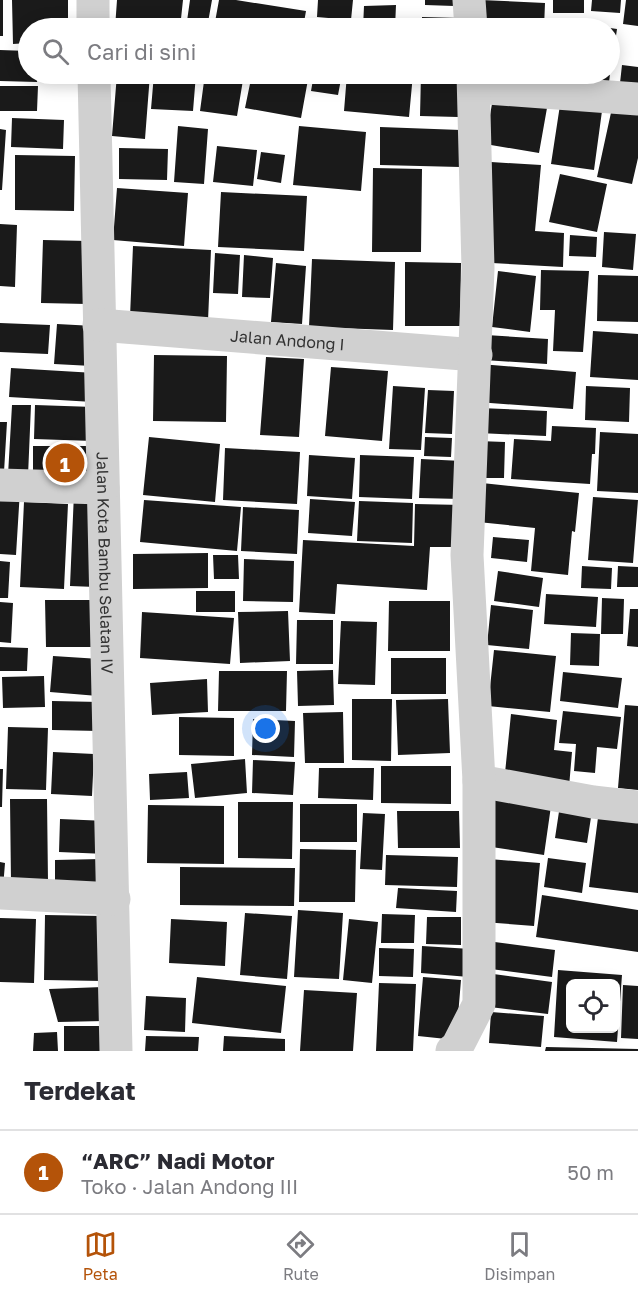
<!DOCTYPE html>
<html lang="id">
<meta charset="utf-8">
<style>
body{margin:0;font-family:"Golos Text",sans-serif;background:#f7f7f7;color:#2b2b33}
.controls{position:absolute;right:18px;bottom:18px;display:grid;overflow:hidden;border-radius:9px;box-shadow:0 3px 15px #0003}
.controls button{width:54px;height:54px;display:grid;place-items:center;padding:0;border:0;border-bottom:2px solid #e1e1e2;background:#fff;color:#2b2b33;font:30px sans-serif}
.you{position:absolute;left:266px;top:729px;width:21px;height:21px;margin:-15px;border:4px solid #fff;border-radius:50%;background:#1a73e8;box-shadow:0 0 0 9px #1a73e833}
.badge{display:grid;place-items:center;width:39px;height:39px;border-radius:50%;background:#b45309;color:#fff;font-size:20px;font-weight:700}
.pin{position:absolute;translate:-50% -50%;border:3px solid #fff;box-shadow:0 2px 6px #0006}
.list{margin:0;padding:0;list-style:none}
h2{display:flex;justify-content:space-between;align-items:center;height:78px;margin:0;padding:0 24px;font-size:26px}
h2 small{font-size:20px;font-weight:400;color:#7c7c81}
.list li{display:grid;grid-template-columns:39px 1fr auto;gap:18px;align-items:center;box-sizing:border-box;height:84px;padding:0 24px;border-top:2px solid #e1e1e2}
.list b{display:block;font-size:22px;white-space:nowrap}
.list p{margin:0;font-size:20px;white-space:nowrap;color:#7c7c81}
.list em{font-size:20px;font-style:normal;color:#7c7c81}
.icon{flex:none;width:33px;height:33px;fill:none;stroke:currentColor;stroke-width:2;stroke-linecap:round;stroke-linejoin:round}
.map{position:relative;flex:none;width:638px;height:1051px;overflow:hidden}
.search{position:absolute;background:#fff;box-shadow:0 3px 15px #0003;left:18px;right:18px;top:18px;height:66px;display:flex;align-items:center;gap:15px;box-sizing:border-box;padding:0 21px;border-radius:33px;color:#7c7c81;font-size:22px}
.sheet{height:162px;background:#fff}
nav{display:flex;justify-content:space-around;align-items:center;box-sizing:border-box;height:84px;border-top:2px solid #e1e1e2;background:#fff;font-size:16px;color:#7c7c81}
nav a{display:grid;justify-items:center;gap:3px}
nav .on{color:#b45309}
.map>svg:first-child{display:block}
</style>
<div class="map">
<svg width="638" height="1051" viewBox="0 0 638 1051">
<rect width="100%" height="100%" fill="#fff"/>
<path fill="#1a1a1a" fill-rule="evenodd" d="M0 0H3V36H0Z
M12 0H68V28H28V43L13 44Z
M117 0H183L180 28H115Z
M190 0H212L207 28H186Z
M219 0H236L306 11 303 28H258L215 22Z
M318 0H353L351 20 317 17Z
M425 0H454V6L425 5Z
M481 0 545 3 544 28H480Z
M553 0H584V13H553Z
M592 0H621L620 13 591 11Z
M626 0H638V26L623 24Z
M396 5 395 28H363L364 6Z
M422 17 460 18V28H422Z
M566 22 602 27V28H565Z
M322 24 344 27V28H321Z
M610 28 617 29 611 70H610Z
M0 50 28 51V74H38L37 82 0 81Z
M622 65 638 67V94L619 92Z
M117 74H150L145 139 112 136Z
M154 74H196L193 111 151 109Z
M205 74H244L237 116 200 111Z
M252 74H309L301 118 245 108Z
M314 74H342L338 95 311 91Z
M347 74H413L409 117 344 111Z
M421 74H459L458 117 420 116Z
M559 74H610L608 91 558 84Z
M0 86H38L37 111H0Z
M493 98 547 108 539 153 485 144Z
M560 105 602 111 594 170 551 164Z
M612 108 638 114V158L632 184 597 177Z
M12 118 64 120 63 149 11 147Z
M178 126 208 129 204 184 174 182Z
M299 126 366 132 361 191 293 185Z
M380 127 461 130 460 167 380 165Z
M0 129 6 130 2 190H0Z
M217 146 257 150 253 186 213 182Z
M119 148 168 149 167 180 119 179Z
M261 152 285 155 281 183 257 179Z
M15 155 75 156 74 211 15 210Z
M491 162 541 165 535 231 564 233 563 267 492 263Z
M373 168 422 169 421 252H372Z
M560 174 607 184 597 232 549 222Z
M117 188 188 193 184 246 113 240Z
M221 192 307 196 304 251 218 247Z
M0 224 17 225 15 287 0 286Z
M604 232 636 234 633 270 602 267Z
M570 235 597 237 596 257 569 256Z
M43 240 88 241 87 304 41 303Z
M133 246 211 250 208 321 130 317Z
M215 253 240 255 238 294 213 293Z
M244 255 273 258 270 298 242 297Z
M312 259 395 262 393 330 309 327Z
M405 262 461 263 460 326H405Z
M276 263 306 266 302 324 271 322Z
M541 270 589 271 583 352 553 351 555 310H540Z
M498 271 536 276 530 332 492 327Z
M598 275 638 276V322L597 321Z
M0 323 50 325 48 354 0 352Z
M57 324 94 326 92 366 54 364Z
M593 331 638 334V380L590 377Z
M486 335 548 339 547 364 484 360Z
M154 355 227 356 226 422 153 421Z
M266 357 304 359 299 437 260 435Z
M480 364 576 372 573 409 477 402Z
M331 367 388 371 382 441 325 436Z
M11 368 95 373 93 402 9 397Z
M393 386 425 388 421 450 389 449Z
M586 386 630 388 629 422 585 420Z
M428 390 454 391 452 434 425 433Z
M12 405H31L28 476 8 475Z
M35 405 94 407 93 441 34 439Z
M480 408 547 411 546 436 479 433Z
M0 422H7L4 472H0Z
M552 426 596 428 595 454H592L590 484 511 479 514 439 551 441Z
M600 432 638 434V493L597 491Z
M149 437 220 444 215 502 143 495Z
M425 437 452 438 451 457 424 456Z
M478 441 505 442 504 478H477Z
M33 446H96V481H33Z
M225 448 300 452 297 504 223 500Z
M309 455 355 458 352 499 307 496Z
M360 455 414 457 412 499 359 497Z
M421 459 462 461 461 499 419 498Z
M482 483 579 493 575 532 572 531 568 575 531 571 535 528 478 522Z
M0 488 20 490 16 555 0 554Z
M74 493 100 495 96 587 70 586Z
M593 497 638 500 633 563 588 560Z
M310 499 355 502 352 536 308 533Z
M144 500 241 507 237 551 140 542Z
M359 501 413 503 412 543 357 541Z
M24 502 68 504 64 589 20 587Z
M415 504 463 505 462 547H430L427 590 337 584 335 614 299 612 303 540 414 546Z
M243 507 299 510 297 554 241 551Z
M493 537 529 540 527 562 491 558Z
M208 553V588L133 589V554Z
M213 555H238L239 579H214Z
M244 559 294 561 293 602 243 601Z
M0 561 10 562 8 598H0Z
M582 566 612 568 611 589 581 588Z
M618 566 638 567V587H617Z
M498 571 543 578 539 607 494 601Z
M196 591H235V612H196Z
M546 594 598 597 596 627 544 624Z
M602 598 624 599 623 634H601Z
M45 600H99V647H46Z
M389 601H450V651H388Z
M0 602 13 603 11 643 0 642Z
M491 605 533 610 529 649 487 645Z
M630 609H638V647L627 646Z
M288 611 290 661 240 663 238 612Z
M142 612 234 618 230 664 140 658Z
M297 620H333V664H296Z
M341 621 377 622 375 685 338 684Z
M571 633 600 634 599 666 570 665Z
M0 647 28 648 27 671H0Z
M494 650 556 656 550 712 488 706Z
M53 656 100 659 98 696 50 692Z
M391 658H446V694H391Z
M333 670 334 705 298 706 297 671Z
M219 671H287L286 711H218Z
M563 672 622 678 618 708 560 701Z
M44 676 45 707 3 708 2 677Z
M207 679 208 712 152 715 150 683Z
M352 699H392L391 761 352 760Z
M448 699 450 753 398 755 396 700Z
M52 701 100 702 99 731 52 730Z
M625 705 638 706V790L618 788Z
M563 711 621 717 617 749 597 747 595 773 574 771 576 744 559 743Z
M343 712 344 763H305L303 713Z
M511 714 557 720 554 750 572 752 569 787 505 773Z
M179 717 234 718V756L179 755Z
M253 719 295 721 294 757 252 755Z
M8 727 48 728 46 790 6 789Z
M53 752 94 754 92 796 51 794Z
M245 759 247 793 195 798 191 764Z
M253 760 295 762 293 795 252 793Z
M381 766H451V804L381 803Z
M319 768H374L373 800 318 798Z
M0 769H3L2 807H0Z
M187 772 189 798 150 800 149 774Z
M493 790 552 799 544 855 485 846Z
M10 799H47L48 882 11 883Z
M238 802H293L292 859 238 858Z
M300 804H357V842H300Z
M148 805 224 806V864L147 863Z
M560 805 592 811 587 843 555 838Z
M599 810 638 815V893L589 887Z
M397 811H459L460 848H398Z
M363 813 385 814 382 870 360 869Z
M60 819 107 821 106 854 59 852Z
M300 849 356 850 355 902H299Z
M386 855 458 857 457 887 385 885Z
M548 858 586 863 582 893 544 887Z
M101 859 100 891H55V860Z
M489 859 540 863 534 926 483 922Z
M0 862 5 863 3 888H0Z
M180 867 295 868 294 906 180 905Z
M398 888 457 891 456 912 396 908Z
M542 895 638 910V952L536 937Z
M298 910 343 913 339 979 294 977Z
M245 913 292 916 287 979 240 975Z
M382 914 415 915 414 943H381Z
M45 915 103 916 102 981 44 980Z
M427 917H461V945L426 944Z
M0 918 36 919 34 983 0 982Z
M171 919 227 922 225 966 169 963Z
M349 919 378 922 372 983 343 980Z
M487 941 555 950 552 977 483 968Z
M422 946 471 949 469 977 421 973Z
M379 948 414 949 413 977 379 976Z
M558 970 622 975 617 1042 554 1037ZM570 984H616V1028H570Z
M486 973 552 982 548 1014 482 1006Z
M197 977 286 986 281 1033 192 1023Z
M423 977 461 980 456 1040 418 1036Z
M379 983 416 984 413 1051H376Z
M623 985 638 986V1039L621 1038Z
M103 987 104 1021 58 1022 49 989Z
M304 990 357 993 353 1051H300Z
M146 996 186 998 185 1032 144 1030Z
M491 1012 544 1016 541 1047 489 1043Z
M64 1026H103V1051H64Z
M57 1032 58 1051H33L34 1033Z
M146 1036 199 1037 198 1051H145Z
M224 1036 285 1039V1051H223Z
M546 1047 638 1049V1051H545Z"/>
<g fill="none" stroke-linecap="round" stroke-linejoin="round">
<g stroke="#d0d0d0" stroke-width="33">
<path d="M93 0V28"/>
<path d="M469 0 471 28"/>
<path id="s1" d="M94 74 116 1051"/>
<path d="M474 87 638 99"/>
<path id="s2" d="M99 325 476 355"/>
<path d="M0 485 103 488"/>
<path d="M479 781 593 802 638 807"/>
<path d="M0 893 114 899"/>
<path d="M452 1051 457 1047 479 1004V781L467 555 478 268 473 74"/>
</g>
</g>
<g text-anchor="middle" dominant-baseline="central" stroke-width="6" stroke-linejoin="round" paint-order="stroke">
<g font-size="16" fill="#333" stroke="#fff">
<text stroke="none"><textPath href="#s2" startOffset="189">Jalan Andong I</textPath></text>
<text stroke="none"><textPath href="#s1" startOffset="489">Jalan Kota Bambu Selatan IV</textPath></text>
</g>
</g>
</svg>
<div class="controls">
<button><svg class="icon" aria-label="locate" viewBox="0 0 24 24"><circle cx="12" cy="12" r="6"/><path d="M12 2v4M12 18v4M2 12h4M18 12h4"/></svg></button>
</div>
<div class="you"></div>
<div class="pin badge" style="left:65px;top:463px">1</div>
<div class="search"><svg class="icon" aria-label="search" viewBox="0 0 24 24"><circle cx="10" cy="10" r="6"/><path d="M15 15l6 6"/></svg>Cari di sini</div>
</div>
<section class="sheet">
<h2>Terdekat<small></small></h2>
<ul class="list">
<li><span class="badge">1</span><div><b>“ARC” Nadi Motor</b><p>Toko · Jalan Andong III</p></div><em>50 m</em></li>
</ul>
</section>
<nav>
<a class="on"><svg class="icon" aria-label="map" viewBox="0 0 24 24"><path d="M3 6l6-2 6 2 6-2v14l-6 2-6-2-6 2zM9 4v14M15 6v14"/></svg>Peta</a>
<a><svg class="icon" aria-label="directions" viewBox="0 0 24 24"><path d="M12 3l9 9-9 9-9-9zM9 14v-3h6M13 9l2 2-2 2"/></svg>Rute</a>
<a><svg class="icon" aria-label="saved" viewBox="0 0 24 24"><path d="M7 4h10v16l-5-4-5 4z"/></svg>Disimpan</a>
</nav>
